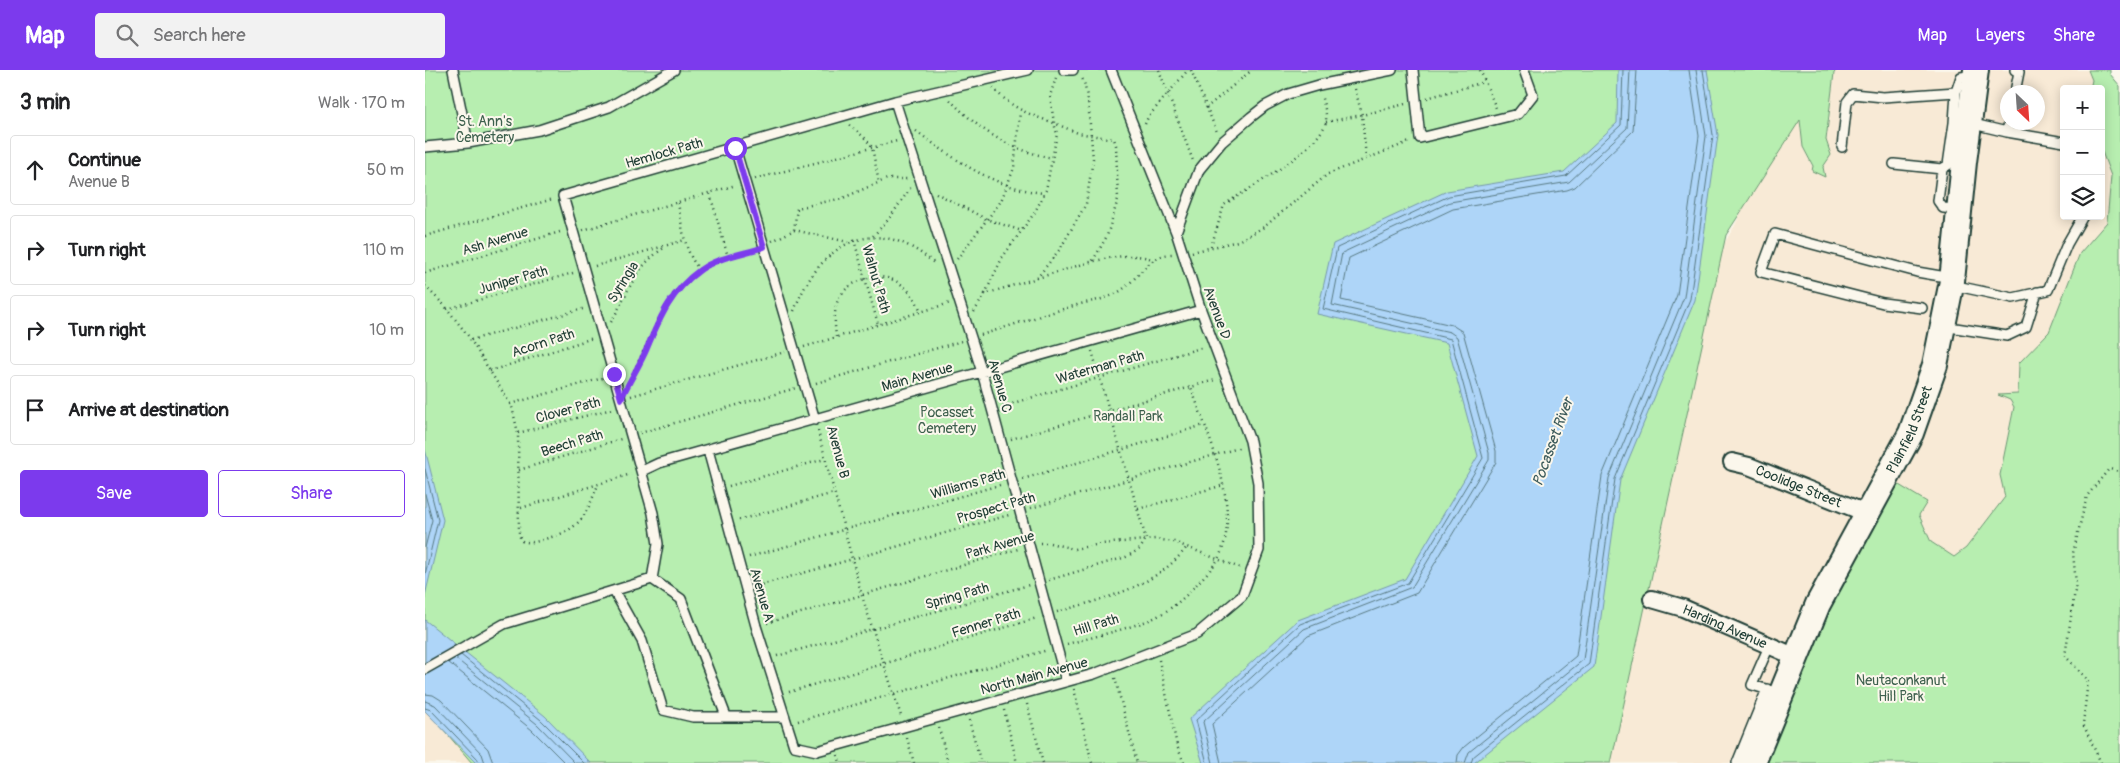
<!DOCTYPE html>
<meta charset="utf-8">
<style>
body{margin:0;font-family:Pangolin,sans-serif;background:#f2f2f2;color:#202124}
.controls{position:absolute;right:15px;top:15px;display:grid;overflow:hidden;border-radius:5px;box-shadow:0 2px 12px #0003}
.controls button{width:45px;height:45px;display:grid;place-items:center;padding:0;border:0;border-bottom:1px solid #e0e0e0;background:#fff;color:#202124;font:25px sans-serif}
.compass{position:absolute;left:1575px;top:15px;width:45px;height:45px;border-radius:50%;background:#fff;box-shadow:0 2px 12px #0003;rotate:155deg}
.stop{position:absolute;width:15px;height:15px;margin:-11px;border:4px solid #7c3aed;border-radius:50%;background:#fff}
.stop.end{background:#7c3aed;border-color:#fff;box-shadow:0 1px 5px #0008}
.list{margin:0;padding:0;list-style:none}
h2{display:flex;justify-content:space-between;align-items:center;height:65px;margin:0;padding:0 20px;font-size:21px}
h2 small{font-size:16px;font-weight:400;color:#757577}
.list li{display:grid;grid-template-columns:32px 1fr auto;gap:15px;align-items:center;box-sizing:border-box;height:70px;margin:0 10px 10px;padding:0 10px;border:1px solid #e0e0e0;border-radius:5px}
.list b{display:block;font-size:19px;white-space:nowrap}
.list p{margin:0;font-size:16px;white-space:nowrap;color:#757577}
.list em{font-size:16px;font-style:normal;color:#757577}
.actions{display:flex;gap:10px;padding:15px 20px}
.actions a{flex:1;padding:11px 0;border:1px solid #7c3aed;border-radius:5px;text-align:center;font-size:18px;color:#7c3aed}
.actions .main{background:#7c3aed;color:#fff}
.icon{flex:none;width:28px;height:28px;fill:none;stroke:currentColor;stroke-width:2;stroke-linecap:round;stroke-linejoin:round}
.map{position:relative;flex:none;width:1695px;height:693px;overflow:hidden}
header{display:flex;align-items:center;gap:30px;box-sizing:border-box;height:70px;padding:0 25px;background:#7c3aed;color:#fff}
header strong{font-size:24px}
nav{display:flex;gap:28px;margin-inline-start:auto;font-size:18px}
.search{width:350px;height:45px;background:#f2f2f2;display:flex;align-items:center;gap:12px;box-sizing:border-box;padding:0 18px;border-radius:5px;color:#757577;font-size:19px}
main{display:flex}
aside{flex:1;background:#fff}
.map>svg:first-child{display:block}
</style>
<header>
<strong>Map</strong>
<div class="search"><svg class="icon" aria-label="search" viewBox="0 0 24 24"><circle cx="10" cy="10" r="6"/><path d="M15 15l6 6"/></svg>Search here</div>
<nav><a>Map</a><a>Layers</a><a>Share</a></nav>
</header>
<main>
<aside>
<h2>3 min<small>Walk · 170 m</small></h2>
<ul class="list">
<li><svg class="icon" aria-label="ahead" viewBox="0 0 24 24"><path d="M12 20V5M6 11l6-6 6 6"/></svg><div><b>Continue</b><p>Avenue B</p></div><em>50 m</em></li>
<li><svg class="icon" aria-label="right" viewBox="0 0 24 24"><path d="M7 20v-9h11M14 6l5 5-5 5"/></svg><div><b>Turn right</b></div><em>110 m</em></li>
<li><svg class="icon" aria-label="right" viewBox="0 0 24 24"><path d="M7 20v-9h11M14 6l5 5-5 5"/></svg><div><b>Turn right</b></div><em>10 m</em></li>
<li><svg class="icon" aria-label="arrive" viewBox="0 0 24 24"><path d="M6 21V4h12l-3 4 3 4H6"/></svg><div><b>Arrive at destination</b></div></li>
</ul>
<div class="actions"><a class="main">Save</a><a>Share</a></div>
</aside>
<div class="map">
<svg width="1695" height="693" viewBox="0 0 1695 693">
<rect width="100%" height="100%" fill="#fbf7ec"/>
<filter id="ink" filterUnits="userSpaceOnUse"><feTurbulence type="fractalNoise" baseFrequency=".02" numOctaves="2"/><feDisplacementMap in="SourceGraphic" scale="10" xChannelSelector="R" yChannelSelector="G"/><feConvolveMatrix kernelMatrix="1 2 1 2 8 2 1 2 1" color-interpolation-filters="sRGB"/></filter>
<g filter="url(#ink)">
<path fill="#f8ead6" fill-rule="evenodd" d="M1412 0H1663L1667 10 1665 19H1639V146H1676V79L1686 106 1682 152 1655 183 1624 262 1594 293 1593 324 1575 325 1585 330 1589 337 1575 405 1580 427 1541 478 1529 487 1506 472 1494 445 1328 693H1063L1273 218 1310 155 1336 99 1374 38 1378 77 1388 97 1399 106 1398 97 1406 85 1401 71 1409 3ZM1582 22H1612V52H1582Z
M0 635 7 648 50 693H0Z"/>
<path fill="#b7eeb0" stroke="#6b9672" d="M0 0H1412L1409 3 1401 70 1406 85 1398 97 1400 107 1387 101 1388 96 1378 77 1375 50 1301 165 1186 693H47L0 638Z
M1663 0H1685V4L1695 16V693H1328L1464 409 1502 432 1494 445 1506 472 1529 487 1541 478 1580 427 1575 405 1589 337 1585 330 1573 325 1593 324 1594 293 1624 262 1655 183 1682 152 1686 106 1676 79V19H1665L1667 10Z"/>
<path fill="#aed5f8" stroke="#7598aa" d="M1193 0H1282L1293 65 1270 230 1195 410 1169 597 1049 693H778L764 649 873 550 980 509 1053 386 1022 273 892 244 908 174 1022 121 1139 102 1192 53Z
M0 379 18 450 0 526Z
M0 550 120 646 166 693H51L0 641Z"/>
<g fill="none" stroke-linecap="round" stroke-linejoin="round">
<path stroke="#587a82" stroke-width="1" d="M0 399 13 450 0 505
M0 424 7 450 0 478
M36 585 116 650 159 693
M30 588 112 654 150 693
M23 592 107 660 140 693
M0 624 8 625 16 630 63 679 68 693
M0 631 10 635 57 684 60 693
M0 638 6 640 52 688 54 693
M782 693 771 650 875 554 983 513 1058 388 1026 269 898 239 912 178 1024 126 1141 106 1196 55 1198 0
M788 693 778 652 879 559 987 517 1064 390V383L1032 267 1025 262 907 235 917 183 1025 132 1144 112 1202 58 1205 0
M796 693 787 654 883 566 992 523 1071 392V381L1038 262 1027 255 916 230 924 188 1028 139 1142 120 1150 117 1208 61 1212 0
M1032 693 1033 685 1039 677 1151 586 1177 406 1252 225 1274 66 1264 0
M1040 693 1044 682 1158 590 1184 408 1259 227 1281 66 1271 0
M1046 693 1048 687 1164 594 1190 409 1265 229 1288 65 1278 0"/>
<g stroke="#1f3d34" stroke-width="12">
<path id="service" d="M28 0 43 73
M639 0H648
M988 0 995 68 1093 44 1108 25 1099 0
M1590 0 1594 2 1590 22
M1531 22 1536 7 1550 5
M470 31 557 302 641 611
M1582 62 1639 72
M0 77 43 73 114 60 184 37 249 0
M1417 77 1422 32 1428 24 1458 27 1531 22 1529 53H1544L1582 62 1584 52
M310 78 390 350
M1469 94 1517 99 1523 95 1529 53
M1517 99 1513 131 1518 138 1532 139
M751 162 774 100 797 72 826 47 840 36 863 24 894 15 967 0
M1527 215 1588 228 1623 220 1642 174 1658 146
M1497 238 1458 233 1336 202 1350 164 1492 202 1527 208
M1518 256 1582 266 1601 257 1612 222
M283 380 331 556 369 676 392 681 669 604 772 564 817 526 834 480 833 413 825 371 776 240 751 162 686 0
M217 401 234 393 776 240
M227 509 256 529 301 646
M189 521 217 571 238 640 268 647H360
M1345 574 1327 615 1347 621
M0 599 79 554 227 509 233 474 228 443 138 126 470 31 603 0
M1312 693 1342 619"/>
</g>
<g stroke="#1f3d34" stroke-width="20">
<g id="minor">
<path id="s1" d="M1307 392 1324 396 1441 443"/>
<path id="s2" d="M1227 529 1258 538 1371 587"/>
</g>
</g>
<g stroke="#1f3d34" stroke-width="28">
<g id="secondary">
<path id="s3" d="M1328 693 1393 534 1486 363 1510 295 1527 211 1539 92 1551 0"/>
</g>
</g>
<path stroke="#1f3d34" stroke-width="2.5" stroke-dasharray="1 4" stroke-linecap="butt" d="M734 0 768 91
M766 0 792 62
M1055 0 1071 38
M631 8 625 26 629 53 653 63 689 69 691 75 693 129 682 166 666 194
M930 19 937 45 941 88
M1002 28 1059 12
M525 30C556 61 582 79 627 88
M781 38 827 0
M901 52 937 45 980 34
M720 54 723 47 763 0
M424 55 439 67 447 77 454 113
M491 61C531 90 568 118 619 123
M330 109 472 71
M511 123 561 149 597 161
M285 124 303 187
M253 133C257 155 259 183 275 200
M158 160 311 115
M369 160 423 172
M0 166 128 129
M448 166 464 149 486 117
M429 170 453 254
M347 171 369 160 372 138 418 128 462 109H484
M786 177 799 135C822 119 896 79 901 51 902 42 898 33 896 25
M767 182 813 171 839 157 903 104 984 72
M532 189 576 131 589 98 595 42
M170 196 260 170
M0 203 138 161
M612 208C646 199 694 178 727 189
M0 216 20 236 44 267 87 337 93 363 94 465 97 471C106 474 114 471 123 468 157 459 161 444 173 415
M560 224 577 188 610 142 621 120 632 64 629 53C603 44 588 39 568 18
M22 239 148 203
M369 241C394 174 449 140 510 194
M549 242 560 224 612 208 635 179 661 134 668 89 663 31 659 12 656 6
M186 252C203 224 209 197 239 178
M556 265C588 255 620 244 652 235 666 231 679 230 692 223 713 211 722 185 747 184
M411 267C410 257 409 246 411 236 413 227 421 217 430 213 459 198 485 212 496 242
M46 270 158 239
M379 277 525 233
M667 281 721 469
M65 301 168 268
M391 313 537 271
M203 314 233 251 248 225 275 200 303 187 329 180
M206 326 360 282
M85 334 178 308
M578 336 779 277
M393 361 437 526 476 646
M93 363 187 339
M215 363 371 318
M586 369 790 310
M94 400 196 369
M598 409 779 355
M304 416 400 389
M96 438 206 404
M606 438 817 377
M713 439 799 415
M314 450 409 423
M615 473H625L649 479 676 474 730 469 749 472 815 498
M324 487 578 414
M624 510 701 487 715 479 721 469
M332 516 584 445
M632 542C680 528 730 518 762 477
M342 553 593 479
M642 574C668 567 694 561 719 552 739 545 757 531 771 515 778 507 788 498 793 489 819 440 782 364 766 317
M352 586 604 515
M734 590 752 676 759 693
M690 608 712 693
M649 619 667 693
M364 622 612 548
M602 634 618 693
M579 640 592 693
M544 650 556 693
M373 651 623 580
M514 658 523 693
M482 668 489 693
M413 685 415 693
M1676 693 1658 654 1663 610 1640 586 1651 514 1648 483 1662 426 1684 399 1695 401"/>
<use href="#service" stroke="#fbf7ec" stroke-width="9"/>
<use href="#minor" stroke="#fbf7ec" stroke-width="16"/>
<use href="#secondary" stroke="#fbf7ec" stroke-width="24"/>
</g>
</g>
<g fill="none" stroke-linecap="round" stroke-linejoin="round" filter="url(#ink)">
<path stroke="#7c3aed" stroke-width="6" d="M189 304 196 329C204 311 215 295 222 278 235 247 247 220 275 200 293 187 318 184 339 177L310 78"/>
</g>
<g text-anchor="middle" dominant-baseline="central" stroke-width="4" stroke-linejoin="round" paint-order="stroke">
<g font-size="14" fill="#3d604d" stroke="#fbf7ec">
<text x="60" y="51">St. Ann's<tspan x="60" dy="16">Cemetery</tspan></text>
<text x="522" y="342">Pocasset<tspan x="522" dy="16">Cemetery</tspan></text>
<text x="703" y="346">Randall Park</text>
<text x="1476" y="610">Neutaconkanut<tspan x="1476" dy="16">Hill Park</tspan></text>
</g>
<g font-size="14" fill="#1f3d34" stroke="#fbf7ec">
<text transform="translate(239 83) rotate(-16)">Hemlock Path</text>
<text transform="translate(70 171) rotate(-17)">Ash Avenue</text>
<text transform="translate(451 209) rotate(74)">Walnut Path</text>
<text transform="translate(88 210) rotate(-16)">Juniper Path</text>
<text transform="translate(198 212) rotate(-58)">Syringia</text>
<text transform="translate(792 243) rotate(70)">Avenue D</text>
<text transform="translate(118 273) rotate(-18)">Acorn Path</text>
<text transform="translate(675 297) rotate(-16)">Waterman Path</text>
<text transform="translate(492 307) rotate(-16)">Main Avenue</text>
<text transform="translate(575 316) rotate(74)">Avenue C</text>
<text transform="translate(143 340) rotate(-15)">Clover Path</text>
<text stroke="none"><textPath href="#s3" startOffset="369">Plainfield Street</textPath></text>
<text transform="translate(147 373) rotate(-17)">Beech Path</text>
<text transform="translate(413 382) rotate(75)">Avenue B</text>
<text transform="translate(543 414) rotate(-16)">Williams Path</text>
<text stroke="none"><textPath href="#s1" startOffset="71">Coolidge Street</textPath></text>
<text transform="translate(571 438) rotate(-16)">Prospect Path</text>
<text transform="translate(575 475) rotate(-16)">Park Avenue</text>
<text transform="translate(337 525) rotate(74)">Avenue A</text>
<text transform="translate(532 526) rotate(-16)">Spring Path</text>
<text transform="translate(561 553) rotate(-17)">Fenner Path</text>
<text transform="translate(671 555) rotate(-17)">Hill Path</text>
<text stroke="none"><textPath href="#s2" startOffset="78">Harding Avenue</textPath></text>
<text transform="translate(609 606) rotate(-15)">North Main Avenue</text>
</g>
<g font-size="15" font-style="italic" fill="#3c5b5b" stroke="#fbf7ec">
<text transform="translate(1128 372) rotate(-70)">Pocasset River</text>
</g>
</g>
</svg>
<div class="controls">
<button>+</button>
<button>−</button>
<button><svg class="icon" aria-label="layers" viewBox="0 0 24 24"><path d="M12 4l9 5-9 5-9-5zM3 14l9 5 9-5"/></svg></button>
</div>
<svg class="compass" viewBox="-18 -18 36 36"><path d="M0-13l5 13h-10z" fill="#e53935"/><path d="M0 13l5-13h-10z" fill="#757577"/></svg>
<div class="stop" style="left:310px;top:78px"></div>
<div class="stop end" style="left:189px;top:304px"></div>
</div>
</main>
